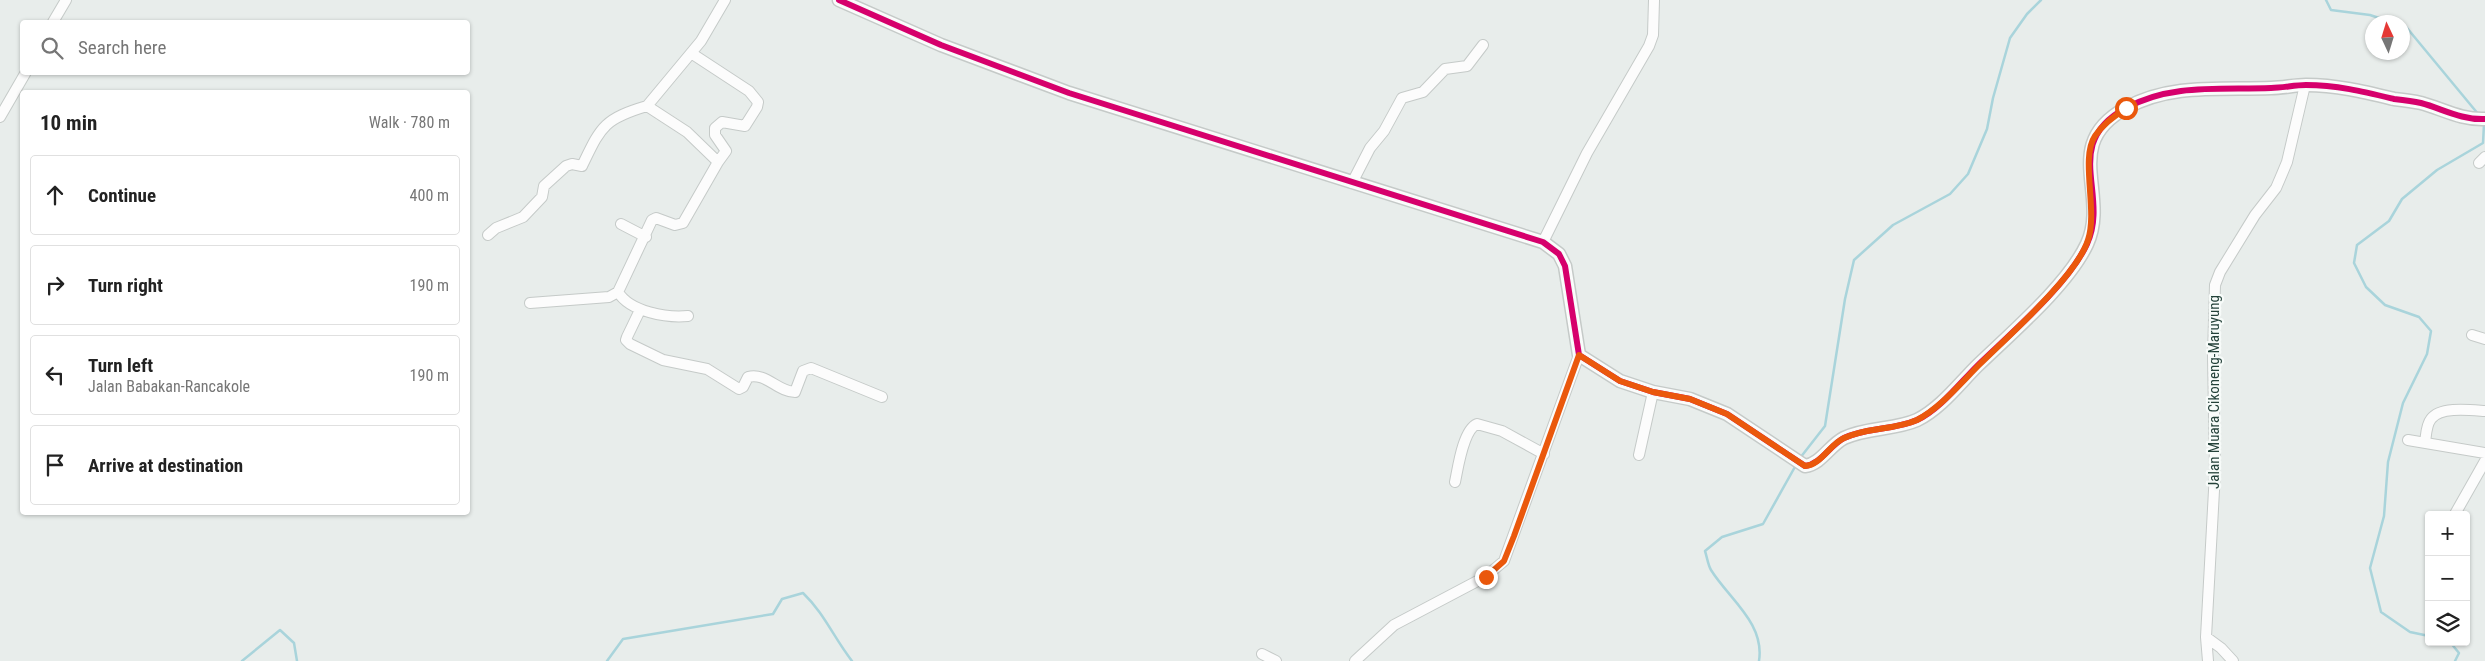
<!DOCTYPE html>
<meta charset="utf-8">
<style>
body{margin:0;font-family:"Roboto Condensed",sans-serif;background:#f6f6f6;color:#222}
.controls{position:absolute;right:15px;bottom:15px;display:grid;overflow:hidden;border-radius:5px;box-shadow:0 1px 4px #0004}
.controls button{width:45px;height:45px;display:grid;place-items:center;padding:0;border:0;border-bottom:1px solid #e0e0e0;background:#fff;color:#222;font:25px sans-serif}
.compass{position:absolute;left:2365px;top:15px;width:45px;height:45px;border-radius:50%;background:#fff;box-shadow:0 1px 4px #0004;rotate:356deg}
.stop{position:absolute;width:15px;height:15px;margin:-11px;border:4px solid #ea580c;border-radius:50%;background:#fff}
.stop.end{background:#ea580c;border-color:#fff;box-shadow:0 1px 5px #0008}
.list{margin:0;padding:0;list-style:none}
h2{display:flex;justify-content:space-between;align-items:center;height:65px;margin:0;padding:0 20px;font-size:21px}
h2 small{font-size:16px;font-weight:400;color:#767676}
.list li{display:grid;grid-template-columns:32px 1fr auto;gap:15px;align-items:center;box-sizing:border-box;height:80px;margin:0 10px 10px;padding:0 10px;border:1px solid #e0e0e0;border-radius:5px}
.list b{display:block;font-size:19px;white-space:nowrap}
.list p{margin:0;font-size:16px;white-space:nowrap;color:#767676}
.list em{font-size:16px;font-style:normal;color:#767676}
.icon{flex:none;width:28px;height:28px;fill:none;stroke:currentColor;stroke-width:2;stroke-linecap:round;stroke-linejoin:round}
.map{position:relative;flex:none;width:2485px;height:661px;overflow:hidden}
.search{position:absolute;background:#fff;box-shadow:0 1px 4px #0004;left:20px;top:20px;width:450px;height:55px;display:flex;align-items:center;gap:12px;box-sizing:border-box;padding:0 18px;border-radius:5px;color:#767676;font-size:19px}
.panel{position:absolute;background:#fff;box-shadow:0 1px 4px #0004;left:20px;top:90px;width:450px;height:425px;border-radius:5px}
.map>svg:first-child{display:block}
</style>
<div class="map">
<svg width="2485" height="661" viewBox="0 0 2485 661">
<rect width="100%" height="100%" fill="#e8edeb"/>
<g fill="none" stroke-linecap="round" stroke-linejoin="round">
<path stroke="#a9d4db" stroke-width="2.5" d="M2326 0 2331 10 2370 15 2391 22
M2402 27 2407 28 2479 115
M1800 458 1825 426 1845 299 1854 260 1893 225 1950 194 1968 174 1987 129 1993 98 2010 38 2027 14 2041 0
M2429 636 2410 632 2381 612 2370 568 2384 516 2388 462 2403 403 2427 354 2431 331 2419 317 2385 305 2366 287 2354 263 2357 245 2389 221 2402 199 2437 170 2483 143 2484 124
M2450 642 2459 653 2455 661
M242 661 280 630 294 643 297 661
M607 661 623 639 773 614 782 599 803 593C824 613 834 638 852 661
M1759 661C1765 623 1729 599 1711 570 1708 565 1707 557 1705 551L1722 537 1763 524 1796 465"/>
<g stroke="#c5cac8" stroke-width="12">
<path id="minor" d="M53 22 66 0
M691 53 749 91 758 102 757 107 745 126 722 122 715 128V135L726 151 718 162
M0 117 26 72
M2479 163 2485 157
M1352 183 1370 148 1384 131 1402 98 1423 92 1445 69 1467 66 1483 45
M621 224 646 237
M488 235 496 228 523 217 542 197 544 186 566 166 572 164 582 166C601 127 603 119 647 106
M1543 242 1587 153 1649 46 1653 35 1654 0
M530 303 609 297 618 292
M640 310 627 337 626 340 630 344 663 360 707 369 739 389 743 387 748 377C766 372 778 392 795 392L803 371 811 368 882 397
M688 316C667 318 630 312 618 292L652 220 656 218 675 225 683 223 718 162 687 132 647 106 701 41 725 0
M2472 335 2485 339
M2408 440 2485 453
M2425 443C2426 436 2426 425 2431 419 2440 406 2471 410 2485 411
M1639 455 1653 392
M1455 482C1458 468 1463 430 1477 424L1502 431 1544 454
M2455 514 2485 461
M2206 637 2221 648 2233 661
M1262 654 1276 661
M1355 661 1394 625 1485 577 1504 561 1579 355
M2208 661 2206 637 2215 472 2213 355 2215 285 2220 272 2255 215 2276 188 2282 174 2287 162 2305 85"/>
</g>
<g stroke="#c5cac8" stroke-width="15">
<path id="tertiary" d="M839 0 941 45 1069 93 1543 242 1559 254 1565 266 1579 355 1620 381 1653 392 1690 399 1727 414 1805 466C1821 464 1830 445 1844 438 1867 427 1895 430 1917 420 1940 409 1959 384 1977 366 2010 334 2068 285 2087 244 2110 194 2060 144 2126 108 2171 83 2222 90 2271 88 2283 88 2294 85 2306 85 2337 85 2365 92 2394 99 2403 100 2412 101 2421 103 2443 109 2461 120 2485 119"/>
</g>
<use href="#minor" stroke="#fcfcfc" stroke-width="10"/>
<use href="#tertiary" stroke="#fcfcfc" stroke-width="12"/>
<g stroke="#f7fbf9" stroke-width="9">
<path id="cycleway" d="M839 0 941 45 1069 93 1543 242 1559 254 1565 266 1579 355 1620 381 1653 392 1690 399 1727 414 1805 466C1821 464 1830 445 1844 438 1867 427 1895 430 1917 420 1940 409 1959 384 1977 366 2010 334 2068 285 2087 244 2110 194 2060 144 2126 108 2171 83 2222 90 2271 88 2283 88 2294 85 2306 85 2337 85 2365 92 2394 99 2403 100 2412 101 2421 103 2443 109 2461 120 2485 119"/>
</g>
<use href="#cycleway" stroke="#d6006c" stroke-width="6"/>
</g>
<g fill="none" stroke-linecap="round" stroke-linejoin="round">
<path stroke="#ea580c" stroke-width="6" d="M1486 577 1504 561 1514 536 1579 355 1620 381 1653 392 1690 399 1727 414 1805 466C1821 465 1830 444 1844 438 1867 427 1895 430 1917 420 1940 408 1961 383 1979 365 2007 337 2077 276 2088 240 2098 211 2080 158 2095 136 2103 124 2115 116 2126 108"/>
</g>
<g text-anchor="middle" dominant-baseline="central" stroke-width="4.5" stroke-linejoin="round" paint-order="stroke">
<g font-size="15" fill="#24423a" stroke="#f7fbf9">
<text transform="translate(2214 392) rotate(-90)">Jalan Muara Cikoneng-Maruyung</text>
</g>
</g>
</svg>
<div class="controls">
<button>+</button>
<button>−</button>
<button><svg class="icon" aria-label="layers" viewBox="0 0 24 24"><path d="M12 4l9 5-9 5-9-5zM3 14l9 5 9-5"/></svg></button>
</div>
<svg class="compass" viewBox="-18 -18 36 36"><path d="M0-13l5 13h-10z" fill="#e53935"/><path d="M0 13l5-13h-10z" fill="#767676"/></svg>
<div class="stop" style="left:2126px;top:108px"></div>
<div class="stop end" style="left:1486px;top:577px"></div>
<div class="search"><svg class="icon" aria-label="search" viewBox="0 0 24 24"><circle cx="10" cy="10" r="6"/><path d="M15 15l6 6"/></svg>Search here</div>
<section class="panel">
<h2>10 min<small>Walk · 780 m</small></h2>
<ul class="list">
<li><svg class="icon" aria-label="ahead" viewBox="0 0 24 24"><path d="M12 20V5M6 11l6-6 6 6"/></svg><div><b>Continue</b></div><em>400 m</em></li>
<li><svg class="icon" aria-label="right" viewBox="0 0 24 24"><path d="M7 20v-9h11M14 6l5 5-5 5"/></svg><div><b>Turn right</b></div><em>190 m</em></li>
<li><svg class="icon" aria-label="left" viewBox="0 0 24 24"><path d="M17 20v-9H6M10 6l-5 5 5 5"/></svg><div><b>Turn left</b><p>Jalan Babakan-Rancakole</p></div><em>190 m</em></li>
<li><svg class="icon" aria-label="arrive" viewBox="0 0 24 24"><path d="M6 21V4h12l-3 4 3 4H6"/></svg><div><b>Arrive at destination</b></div></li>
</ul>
</section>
</div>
